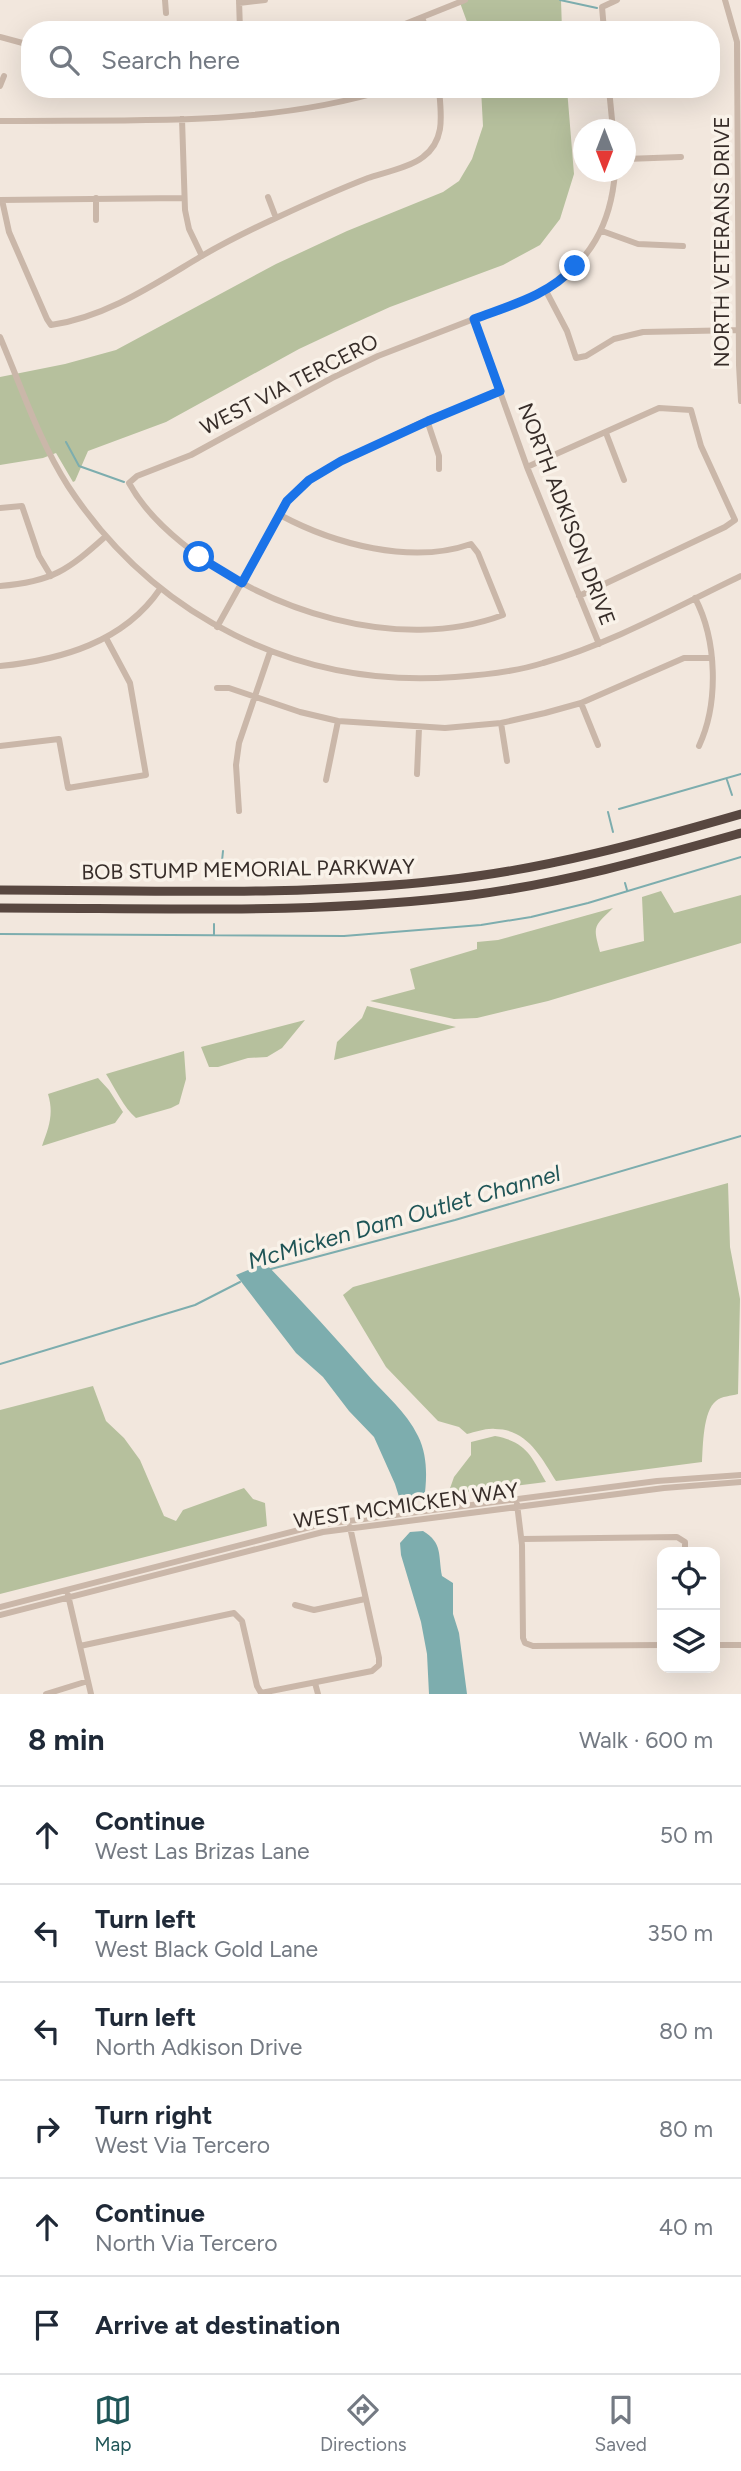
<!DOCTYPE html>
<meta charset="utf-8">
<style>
body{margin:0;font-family:Figtree,sans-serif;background:#f2f2f3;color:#1f2937}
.controls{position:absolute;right:21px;bottom:21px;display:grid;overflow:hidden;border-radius:14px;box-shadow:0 7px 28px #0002}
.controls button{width:63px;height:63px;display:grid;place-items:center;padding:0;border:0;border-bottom:2px solid #e0e1e3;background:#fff;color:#1f2937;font:35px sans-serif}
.compass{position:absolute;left:573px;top:119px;width:63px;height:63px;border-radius:50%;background:#fff;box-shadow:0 7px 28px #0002;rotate:180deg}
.stop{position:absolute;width:21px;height:21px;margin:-16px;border:5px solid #1a73e8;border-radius:50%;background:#fff}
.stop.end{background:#1a73e8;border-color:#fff;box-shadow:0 2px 7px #0008}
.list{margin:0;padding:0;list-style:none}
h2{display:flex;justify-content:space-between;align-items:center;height:91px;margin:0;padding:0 28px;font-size:30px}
h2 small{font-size:23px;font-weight:400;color:#747a83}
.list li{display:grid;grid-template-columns:46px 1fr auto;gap:21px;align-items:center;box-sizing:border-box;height:98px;padding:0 28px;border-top:2px solid #e0e1e3}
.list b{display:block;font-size:26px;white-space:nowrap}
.list p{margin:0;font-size:23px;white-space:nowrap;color:#747a83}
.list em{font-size:23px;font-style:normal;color:#747a83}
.icon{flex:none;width:38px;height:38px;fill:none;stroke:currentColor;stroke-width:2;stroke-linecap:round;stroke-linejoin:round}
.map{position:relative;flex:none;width:741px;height:1694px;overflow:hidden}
.search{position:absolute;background:#fff;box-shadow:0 7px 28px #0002;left:21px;right:21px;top:21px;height:77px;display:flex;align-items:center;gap:18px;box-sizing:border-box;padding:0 24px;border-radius:28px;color:#747a83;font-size:26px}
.sheet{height:679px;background:#fff}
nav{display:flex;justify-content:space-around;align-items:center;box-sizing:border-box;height:98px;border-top:2px solid #e0e1e3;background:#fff;font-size:19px;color:#747a83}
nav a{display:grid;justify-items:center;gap:4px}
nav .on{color:#1f5557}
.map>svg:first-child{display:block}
</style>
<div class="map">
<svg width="741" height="1694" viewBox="0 0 741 1694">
<rect width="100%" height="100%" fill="#f2e7dd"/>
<path fill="#b6c09d" d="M459 0H561L562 30H470Z
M481 89H567L574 174 560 219 540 245 503 265 390 307 348 326 299 349 166 422 88 451 75 481 73 482 56 453 43 458 0 465V377L65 364 116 350 276 264 347 231 443 192 459 181 472 159 483 126Z
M661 891 674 913 741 895V943L548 1001 477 1018 454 1019 370 1001 415 989 410 969 477 949V942L498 940 613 908C593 927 593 926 600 952L644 941 642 897Z
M367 1006 456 1027 334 1060 337 1042 362 1018Z
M305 1020 282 1048 267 1057 248 1058 218 1067H209L201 1047Z
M184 1051 186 1079 179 1104 171 1108 136 1118C124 1108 115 1088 106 1074Z
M98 1078 109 1090 123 1112 115 1123 42 1146C49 1127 54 1114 48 1094Z
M728 1183 730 1247 740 1299 738 1394C731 1396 722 1396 716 1401 703 1411 703 1446 702 1462L556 1481C541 1457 527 1429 495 1429 486 1428 476 1432 467 1434L459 1427 438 1421 386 1367 343 1295 353 1287Z
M93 1386 106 1421 124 1438 140 1460 164 1516 176 1521 183 1510 244 1488 253 1499 265 1503 267 1526 0 1594V1410Z
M495 1436C527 1442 531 1456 546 1482L448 1494 454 1477 471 1455V1442Z"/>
<path fill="#7dadae" d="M265 1263C300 1299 334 1336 367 1374 385 1395 406 1411 418 1436 428 1456 427 1479 424 1500L401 1503 395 1484 374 1437 349 1411 323 1377 296 1353 236 1275Z
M423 1531C443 1543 438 1555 442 1576L453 1583V1614L459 1633 467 1694H429L427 1654 421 1622 401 1555 400 1543 410 1532Z"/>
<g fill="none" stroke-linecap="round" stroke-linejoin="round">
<path stroke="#7dadae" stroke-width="2" d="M560 0 597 8
M66 442 79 466 124 482
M727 780 732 795
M619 809 741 774
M608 812 613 832
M214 872V867L222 861 223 851
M625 883 627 890
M214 924V934
M0 934 344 936 481 925 531 917 588 903 741 857
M271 1269 455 1220 741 1136
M0 1364 195 1305 240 1282"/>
<path stroke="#cab7a9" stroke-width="6" d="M165 0 166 13
M239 0 240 30
M725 0 737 42 739 365 741 401
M239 3 265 0
M422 18 427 30
M390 30 465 0
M604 30 602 7 617 0
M0 37 30 45
M0 86 4 76
M609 89 613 130
M182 119 185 210 189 229 202 256
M0 121C130 119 263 128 389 89
M626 159 681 157
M268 197 276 218
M0 200 183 198
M2 200 9 232 47 319 51 325C106 317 153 285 200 257 224 243 250 230 276 218 306 204 337 190 368 178 383 173 411 167 423 157 446 140 441 114 439 89
M96 220V198
M602 231 638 244 683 246
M546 291 567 331 576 358 586 356 614 339 643 332 741 330
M474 319 527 467 599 644
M0 337C21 386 39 441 68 486 154 617 298 689 455 677 485 675 515 672 543 663 613 643 676 607 741 576
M427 420 439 456V469
M606 433 624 480
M527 467 659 408 691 410 701 446 735 520 725 527 579 596
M0 508 22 506 39 556 51 576
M280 515C334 544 411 565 471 544L478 553 503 615C399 654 264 611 182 543 161 526 142 507 129 483L137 476 191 455 332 378 378 356 546 291C590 261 611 225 615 172
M0 586C52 582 68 570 106 536
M695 598C717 640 719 703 699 746
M217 627 287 501 309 480 341 461 427 420 501 392
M0 666C61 660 124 642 160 589
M217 688H229L300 712 338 721 445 728 501 723 545 713 581 703 684 658H712
M581 703 598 745
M501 723 507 761
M0 746 59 739 68 788 146 775 130 683 106 638
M417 774 419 728
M326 780 338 721
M239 811 236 765 239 743 270 652
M517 1504 522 1545 523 1638 525 1643 533 1646 662 1645
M522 1539 677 1537 685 1542V1552
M68 1595 91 1694
M295 1605 314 1610 365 1599
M0 1607 318 1525 657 1481 741 1475
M0 1615 323 1532 664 1488 741 1482
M715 1645H741
M80 1646 234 1613 242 1621 257 1686 261 1693 372 1671 379 1665V1658L350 1527
M315 1683 318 1694
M46 1694 88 1681"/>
<path stroke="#584740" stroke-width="9" d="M0 890C148 890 298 897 446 880 547 869 644 842 741 814
M0 908C157 908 316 915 472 895 564 883 652 858 741 833"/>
</g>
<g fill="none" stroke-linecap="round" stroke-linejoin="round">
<path stroke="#1a73e8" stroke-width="9" d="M199 557 242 583 287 501 309 480 341 461 428 421 500 391 474 319C511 305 548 296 575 266"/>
</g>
<g text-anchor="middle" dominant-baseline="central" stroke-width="7" stroke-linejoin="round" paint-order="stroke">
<g font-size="21" fill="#372d29" stroke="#f9f2e9">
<text transform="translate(721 242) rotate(-90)">NORTH VETERANS DRIVE</text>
<text transform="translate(289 384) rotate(-27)">WEST VIA TERCERO</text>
<text transform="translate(567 514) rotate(69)">NORTH ADKISON DRIVE</text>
<text transform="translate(248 869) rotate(-1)">BOB STUMP MEMORIAL PARKWAY</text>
<text transform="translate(406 1505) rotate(-8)">WEST MCMICKEN WAY</text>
</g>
<g font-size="23" font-style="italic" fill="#1f5557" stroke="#f9f2e9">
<text transform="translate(404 1217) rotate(-16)">McMicken Dam Outlet Channel</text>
</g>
</g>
</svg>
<div class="controls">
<button><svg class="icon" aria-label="locate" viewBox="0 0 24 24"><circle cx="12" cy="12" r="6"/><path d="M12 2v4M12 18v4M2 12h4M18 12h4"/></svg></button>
<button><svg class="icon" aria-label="layers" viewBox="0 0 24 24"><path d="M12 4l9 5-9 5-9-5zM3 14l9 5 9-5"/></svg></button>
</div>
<svg class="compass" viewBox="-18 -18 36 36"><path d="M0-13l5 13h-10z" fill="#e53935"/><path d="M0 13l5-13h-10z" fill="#747a83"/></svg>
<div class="stop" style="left:199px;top:557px"></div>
<div class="stop end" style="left:575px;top:266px"></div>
<div class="search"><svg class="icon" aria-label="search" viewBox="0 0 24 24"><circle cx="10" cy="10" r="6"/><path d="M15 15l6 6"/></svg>Search here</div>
</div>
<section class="sheet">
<h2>8 min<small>Walk · 600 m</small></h2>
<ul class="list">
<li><svg class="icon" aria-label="ahead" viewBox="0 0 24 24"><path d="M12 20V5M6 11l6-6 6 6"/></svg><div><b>Continue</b><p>West Las Brizas Lane</p></div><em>50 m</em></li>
<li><svg class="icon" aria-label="left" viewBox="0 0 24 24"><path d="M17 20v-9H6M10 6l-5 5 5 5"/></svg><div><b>Turn left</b><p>West Black Gold Lane</p></div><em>350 m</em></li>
<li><svg class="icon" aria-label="left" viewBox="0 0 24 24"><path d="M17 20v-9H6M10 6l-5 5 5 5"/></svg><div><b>Turn left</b><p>North Adkison Drive</p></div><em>80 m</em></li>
<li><svg class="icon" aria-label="right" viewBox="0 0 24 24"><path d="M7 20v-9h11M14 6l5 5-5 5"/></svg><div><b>Turn right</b><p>West Via Tercero</p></div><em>80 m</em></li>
<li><svg class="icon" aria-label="ahead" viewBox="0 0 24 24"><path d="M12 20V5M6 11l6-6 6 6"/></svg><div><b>Continue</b><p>North Via Tercero</p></div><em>40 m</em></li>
<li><svg class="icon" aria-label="arrive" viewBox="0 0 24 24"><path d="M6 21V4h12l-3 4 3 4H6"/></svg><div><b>Arrive at destination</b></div></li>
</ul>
</section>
<nav>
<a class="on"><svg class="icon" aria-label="map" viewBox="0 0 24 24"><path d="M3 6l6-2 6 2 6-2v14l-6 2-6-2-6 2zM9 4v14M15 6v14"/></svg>Map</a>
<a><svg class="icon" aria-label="directions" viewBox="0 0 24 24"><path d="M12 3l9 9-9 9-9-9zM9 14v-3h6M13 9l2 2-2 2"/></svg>Directions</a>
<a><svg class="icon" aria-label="saved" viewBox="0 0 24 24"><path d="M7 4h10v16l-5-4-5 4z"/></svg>Saved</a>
</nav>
